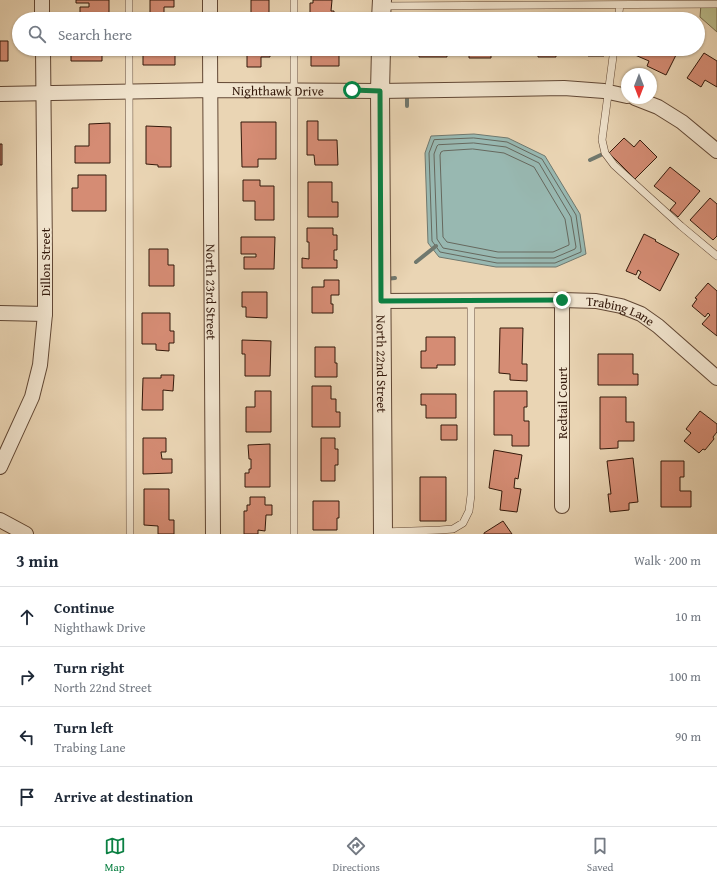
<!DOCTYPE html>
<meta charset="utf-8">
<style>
body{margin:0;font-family:"Gentium Book Plus",serif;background:#f2f2f3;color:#1f2937}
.compass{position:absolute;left:621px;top:68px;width:36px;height:36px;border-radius:50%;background:#fff;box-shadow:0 1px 3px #0004;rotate:180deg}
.stop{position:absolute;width:12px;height:12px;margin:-9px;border:3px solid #0b8043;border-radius:50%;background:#fff}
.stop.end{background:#0b8043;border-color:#fff;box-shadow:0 1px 4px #0008}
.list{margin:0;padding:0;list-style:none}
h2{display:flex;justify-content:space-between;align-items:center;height:52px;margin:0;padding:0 16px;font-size:17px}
h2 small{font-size:13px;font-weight:400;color:#747a83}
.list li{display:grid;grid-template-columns:26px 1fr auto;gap:12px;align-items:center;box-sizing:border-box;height:60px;padding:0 16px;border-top:1px solid #e0e1e3}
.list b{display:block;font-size:15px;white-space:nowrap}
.list p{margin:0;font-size:13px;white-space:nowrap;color:#747a83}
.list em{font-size:13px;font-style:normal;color:#747a83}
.icon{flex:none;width:22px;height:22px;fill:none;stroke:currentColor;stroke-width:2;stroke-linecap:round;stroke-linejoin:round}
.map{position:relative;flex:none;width:717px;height:534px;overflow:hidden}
.search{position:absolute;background:#fff;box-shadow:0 1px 3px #0004;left:12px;right:12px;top:12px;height:44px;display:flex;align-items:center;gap:10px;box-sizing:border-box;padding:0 14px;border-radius:22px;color:#747a83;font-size:15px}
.sheet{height:292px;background:#fff}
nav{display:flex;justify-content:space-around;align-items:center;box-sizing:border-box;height:56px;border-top:1px solid #e0e1e3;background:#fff;font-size:11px;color:#747a83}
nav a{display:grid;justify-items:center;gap:2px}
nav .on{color:#0b8043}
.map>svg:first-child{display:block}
</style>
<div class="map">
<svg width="717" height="534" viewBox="0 0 717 534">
<rect width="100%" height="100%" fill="#ead5b4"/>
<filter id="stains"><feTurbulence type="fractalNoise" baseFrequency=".005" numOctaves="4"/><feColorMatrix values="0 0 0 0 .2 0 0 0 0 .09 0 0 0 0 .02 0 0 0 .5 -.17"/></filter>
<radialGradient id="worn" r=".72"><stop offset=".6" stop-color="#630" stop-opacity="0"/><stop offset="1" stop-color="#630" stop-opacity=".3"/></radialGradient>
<path fill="#babc8b" stroke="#766a4a" d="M701 4H717V32L700 17Z"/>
<path fill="#98b8b1" stroke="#70786e" d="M474 134 508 138 545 156 580 214 586 254 556 267H496L439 257 428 243 425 153 431 136Z"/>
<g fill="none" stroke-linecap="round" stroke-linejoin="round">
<path stroke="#66685e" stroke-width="1" d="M474 138 507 142 542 159 576 215 581 250V252L555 263H497L440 252 432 241 429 153 434 140Z
M474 143 506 147 539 163 571 217 576 247 575 249 554 258H497L443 248 437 239 434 154 437 146 438 145Z
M473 149 504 153 534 167 565 219 569 243V245L553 252H498L447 242 443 237 440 155 441 152 443 151Z"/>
<path stroke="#70786e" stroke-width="4" d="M407 106V93
M590 160 605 153
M416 262 436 246
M385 279 395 278"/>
</g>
<path fill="#d58c74" stroke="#33180a" d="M76 0H109V19H80V7H89V3H76Z
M150 0H174V7H164V19H150Z
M251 0H269V15H251Z
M313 0H332L331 11H334V19H310V3H313Z
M0 41H8V61H0Z
M71 49H102V61H71Z
M143 49H175V65H143Z
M247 49H270V57H261V67H247Z
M311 49H328V53H339V66H311Z
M419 49H447V57H419Z
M469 49H491V58H469Z
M538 49H556V57H538Z
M588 49H604V56H588Z
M638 49H679L666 75 647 66 649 61 635 55Z
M704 53 717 61V87L705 80 701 87 687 78Z
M307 121H318V140H337L338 165H315L314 155H307Z
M241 122H276V159H258V167H242Z
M110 123V163H75V146H89V124Z
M146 126 171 127V167H158V165L146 164Z
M624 138 634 147 640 140 657 157 635 179 609 153Z
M0 144H2V165H0Z
M670 167 700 191 678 217 670 210 676 203 654 186Z
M78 175H106V211H72V188H78Z
M243 180H260V186H274V220H255V201H243Z
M308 182H332V202H338V217H308Z
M710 198 717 204V236L713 240 690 220Z
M307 228H333V235H337V250H334V260H337V268H302V258L309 259V242H307Z
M644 234 656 240 655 241 679 254 660 291 638 278 641 272 638 270 636 275 626 271Z
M241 237H275L274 269H244V257H256V254H241Z
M149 249H168V265H174V286H149Z
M324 280H339V295H331V304H333V313H312V287H324Z
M708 283 717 291V336L702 324 710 315 708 313 705 317 692 306 697 299 695 298Z
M242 292H267V318L246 317V307H242Z
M142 313H170V331H174V343H169V351L156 350V344H142Z
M500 328H523L522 364H527V381L510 380V374L499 373Z
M426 337H455V365H437V368H421V351H426Z
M242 340 271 341 270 376H245V354H242Z
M315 347H335V363H337V377H315Z
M598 354H633V374H638V385H598Z
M161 375H174L173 391 163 390V410H142L143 378H161Z
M312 386H331V399H336V412H340V427H312Z
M255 391H271V432H246V407H255Z
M494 391H527V407H524V421H529V446H512V435H494Z
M421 394H456V418H426V405H421Z
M600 397H626V422H634V441H618V448L600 449Z
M700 411 717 424V432L713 437 714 439 705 450 703 449 699 453 684 441 691 433 686 429Z
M441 425H457V440H441Z
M143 438H166V452H161L162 459H172V473L143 474Z
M321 438H335V449H338V465H335V481H321Z
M270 444V487H245V473H249V469H251V459H249L248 445Z
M494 450 522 455 518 479 515 478 514 488 521 489 517 512 500 510 502 491 489 488Z
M633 458 638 502 629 503V510L610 512 608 494H611L607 461Z
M661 461H684V477H680V491H691V507H661Z
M420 477H446V521H420Z
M144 489H169V520H174V534H158V526L144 525Z
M250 497H265V505H272V515H266L265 531 258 530V534H244V511H247V505H250Z
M313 501H339V518H337V530H313Z
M503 521 512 534H484V533Z"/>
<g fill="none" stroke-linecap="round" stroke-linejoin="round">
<g stroke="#614734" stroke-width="8">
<path id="service" d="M294 0V19
M381 6 717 4
M129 19V0
M618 19 620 5
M129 49 130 534
M294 49V534
M614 49 602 140 605 153 614 165 681 226 717 256
M383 532 440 530 453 529 463 523 469 511 471 495V300"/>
</g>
<g stroke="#614734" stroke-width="16">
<g id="minor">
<path d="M42 0V19"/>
<path d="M210 0V19"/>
<path id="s1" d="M210 49 213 534"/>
<path id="s2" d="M0 94 211 90 380 91 564 88 604 91 627 96"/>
<path d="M635 98 658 107 682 122 717 151"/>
<path d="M562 300V506"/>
<path id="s3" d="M381 301 562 300 596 301 621 306 641 314 658 326 717 378"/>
<path d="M0 313 45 314"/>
<path d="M0 467 32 397 40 365 45 314V256L43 49"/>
<path d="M0 520 26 534"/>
</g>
</g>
<g stroke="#614734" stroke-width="20">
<g id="tertiary">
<path d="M381 19 382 0"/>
<path id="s4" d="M381 49 380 91 383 534"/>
</g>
</g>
<use href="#service" stroke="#f1e4ce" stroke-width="7"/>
<use href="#minor" stroke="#f1e4ce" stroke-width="14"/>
<use href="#tertiary" stroke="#f1e4ce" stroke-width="18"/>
</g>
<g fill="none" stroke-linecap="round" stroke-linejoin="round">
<path stroke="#0b8043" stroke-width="5" d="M352 90 380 91 381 301 562 300"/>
</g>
<g text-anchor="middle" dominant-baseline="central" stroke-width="3" stroke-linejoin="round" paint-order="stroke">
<g font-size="13" fill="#33180a" stroke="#f1e4ce">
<text stroke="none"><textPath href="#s2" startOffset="278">Nighthawk Drive</textPath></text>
<text transform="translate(45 262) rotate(-90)">Dillon Street</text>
<text stroke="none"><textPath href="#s1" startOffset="243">North 23rd Street</textPath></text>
<text stroke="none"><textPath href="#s3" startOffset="241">Trabing Lane</textPath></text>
<text stroke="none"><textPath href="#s4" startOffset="315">North 22nd Street</textPath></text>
<text transform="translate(562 403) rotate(-90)">Redtail Court</text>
</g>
</g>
<rect width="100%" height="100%" filter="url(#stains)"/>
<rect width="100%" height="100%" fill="url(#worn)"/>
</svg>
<svg class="compass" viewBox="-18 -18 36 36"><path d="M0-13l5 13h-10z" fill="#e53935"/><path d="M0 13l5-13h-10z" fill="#747a83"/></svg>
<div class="stop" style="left:352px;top:90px"></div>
<div class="stop end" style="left:562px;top:300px"></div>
<div class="search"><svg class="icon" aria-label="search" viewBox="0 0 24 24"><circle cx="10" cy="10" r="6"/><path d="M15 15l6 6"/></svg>Search here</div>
</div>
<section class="sheet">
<h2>3 min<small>Walk · 200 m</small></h2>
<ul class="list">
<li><svg class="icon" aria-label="ahead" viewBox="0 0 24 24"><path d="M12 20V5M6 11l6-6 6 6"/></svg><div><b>Continue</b><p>Nighthawk Drive</p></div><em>10 m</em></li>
<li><svg class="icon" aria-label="right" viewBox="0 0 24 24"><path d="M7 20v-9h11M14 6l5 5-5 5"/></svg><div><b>Turn right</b><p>North 22nd Street</p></div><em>100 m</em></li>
<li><svg class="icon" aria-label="left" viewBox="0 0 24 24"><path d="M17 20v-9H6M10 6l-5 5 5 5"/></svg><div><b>Turn left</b><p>Trabing Lane</p></div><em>90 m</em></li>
<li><svg class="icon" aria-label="arrive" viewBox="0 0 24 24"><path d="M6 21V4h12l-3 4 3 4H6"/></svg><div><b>Arrive at destination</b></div></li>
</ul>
</section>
<nav>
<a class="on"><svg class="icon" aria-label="map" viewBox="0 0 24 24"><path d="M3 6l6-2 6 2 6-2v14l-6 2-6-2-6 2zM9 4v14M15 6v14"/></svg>Map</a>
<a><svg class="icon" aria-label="directions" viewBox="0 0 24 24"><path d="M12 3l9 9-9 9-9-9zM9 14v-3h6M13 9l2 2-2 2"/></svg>Directions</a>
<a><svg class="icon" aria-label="saved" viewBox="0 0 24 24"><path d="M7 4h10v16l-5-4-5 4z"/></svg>Saved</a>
</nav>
